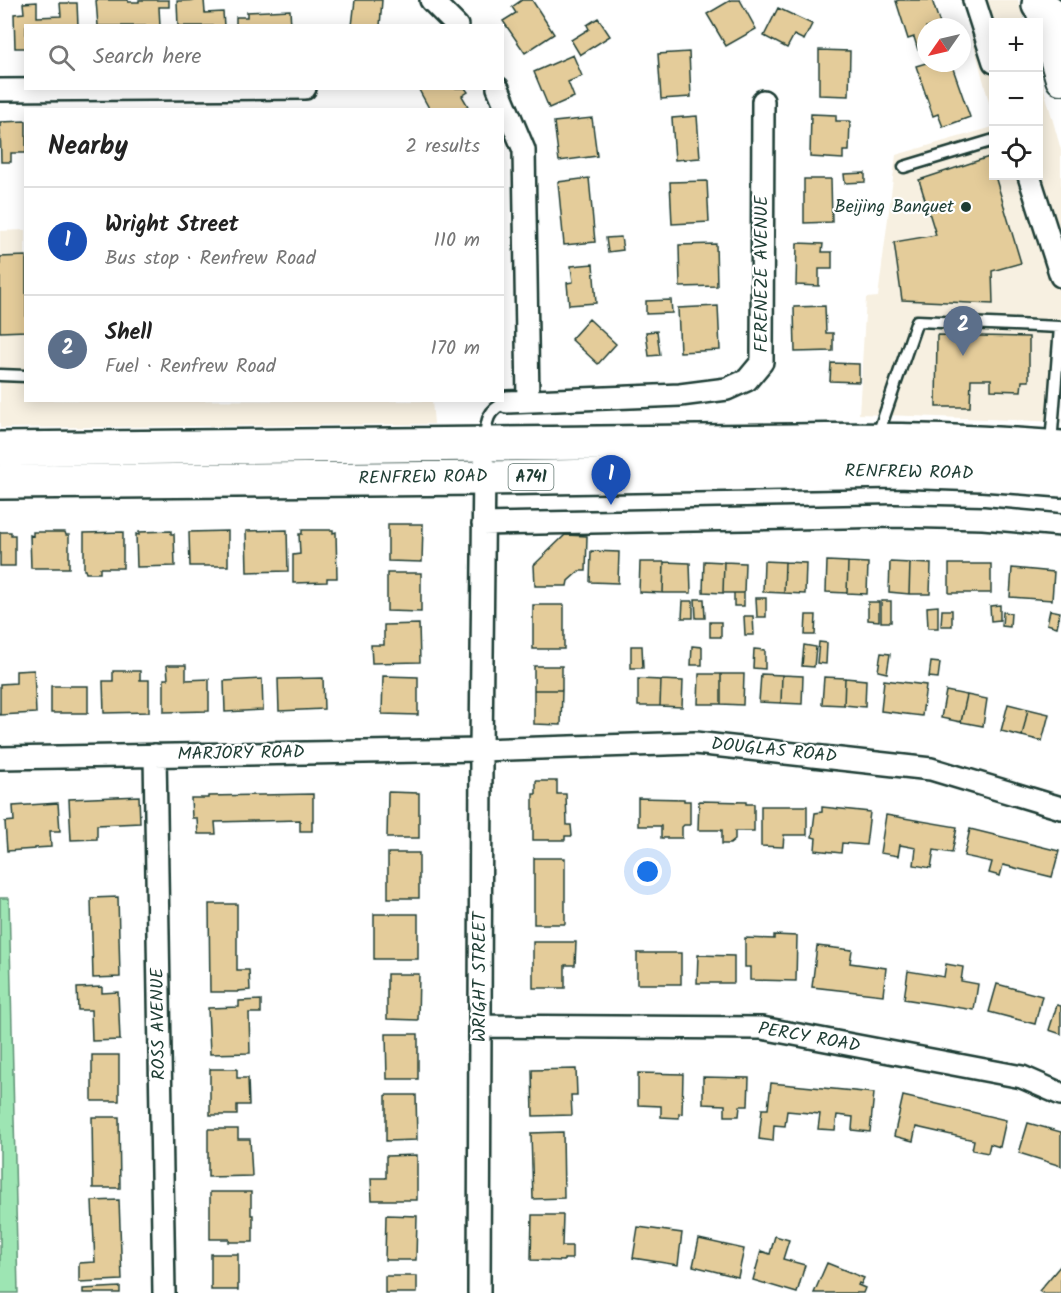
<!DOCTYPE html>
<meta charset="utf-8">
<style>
body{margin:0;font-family:Kalam,sans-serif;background:#f2f2f2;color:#222}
.controls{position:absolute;right:18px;top:18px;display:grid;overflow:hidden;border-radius:0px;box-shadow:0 3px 15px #0003}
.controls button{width:54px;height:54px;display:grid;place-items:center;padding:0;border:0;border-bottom:2px solid #e0e0e0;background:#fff;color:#222;font:30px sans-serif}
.compass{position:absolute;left:917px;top:18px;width:54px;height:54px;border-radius:50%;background:#fff;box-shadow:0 3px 15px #0003;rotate:236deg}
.you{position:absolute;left:648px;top:872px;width:21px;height:21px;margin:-15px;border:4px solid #fff;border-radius:50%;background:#1a73e8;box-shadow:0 0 0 9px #1a73e833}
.badge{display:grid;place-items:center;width:39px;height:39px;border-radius:50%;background:#1f3d34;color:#fff;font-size:20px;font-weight:700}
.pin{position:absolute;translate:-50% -50px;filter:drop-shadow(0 2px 3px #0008)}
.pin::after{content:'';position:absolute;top:32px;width:21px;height:18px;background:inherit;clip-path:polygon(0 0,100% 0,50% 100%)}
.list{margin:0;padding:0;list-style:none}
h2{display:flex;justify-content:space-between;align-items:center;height:78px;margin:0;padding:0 24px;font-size:26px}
h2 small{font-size:20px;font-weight:400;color:#767676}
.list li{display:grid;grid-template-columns:39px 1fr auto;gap:18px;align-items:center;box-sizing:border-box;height:108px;padding:0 24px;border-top:2px solid #e0e0e0}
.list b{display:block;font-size:22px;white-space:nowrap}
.list p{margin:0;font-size:20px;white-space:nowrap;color:#767676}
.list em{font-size:20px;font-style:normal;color:#767676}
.icon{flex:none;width:33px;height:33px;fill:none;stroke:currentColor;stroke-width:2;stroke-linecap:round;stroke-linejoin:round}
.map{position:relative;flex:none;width:1061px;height:1293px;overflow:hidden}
.search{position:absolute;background:#fff;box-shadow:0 3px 15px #0003;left:24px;top:24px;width:480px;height:66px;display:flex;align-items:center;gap:15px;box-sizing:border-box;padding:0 21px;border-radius:0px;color:#767676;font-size:22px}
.panel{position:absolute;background:#fff;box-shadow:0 3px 15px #0003;left:24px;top:108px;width:480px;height:294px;border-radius:0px}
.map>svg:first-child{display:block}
</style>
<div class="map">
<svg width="1061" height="1293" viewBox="0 0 1061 1293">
<rect width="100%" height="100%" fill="#fff"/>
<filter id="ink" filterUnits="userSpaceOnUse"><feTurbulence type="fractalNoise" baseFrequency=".0167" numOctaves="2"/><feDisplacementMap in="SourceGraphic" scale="12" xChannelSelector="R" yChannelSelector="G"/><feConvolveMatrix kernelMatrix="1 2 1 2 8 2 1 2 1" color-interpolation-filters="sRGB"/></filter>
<g filter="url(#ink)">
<path fill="#f7f0e1" d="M962 0H1018L1025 22H994L993 117Z
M1039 71 1061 150V422L859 414 866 298 878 297 896 155 993 127 994 176H1038Z
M25 230 26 400 432 401 434 424 0 428V231Z"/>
<path fill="#9de5b3" stroke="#5e9174" stroke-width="1.5" d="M0 898H9L18 1293H0Z"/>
<path fill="#e4cc9a" stroke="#1f3d34" stroke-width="1.5" d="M96 0H128V2H139V0H169V7H159L160 26H98Z
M204 0 205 13 223 12 224 26H178L177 1Z
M355 0H382L380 26H352Z
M522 0H532L554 34 525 53 503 21 516 13 512 7Z
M731 0H740L756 29 726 46 707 14Z
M899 0H932L941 27H926V47L918 50 914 37 908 39 896 1Z
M37 2V17L61 16 60 3H77L78 26H26V48H15L14 14 24 13 23 3Z
M778 8 812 24 804 40 794 35 787 48 764 36Z
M290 10 291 26H236V17H247V12Z
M598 18 610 36 580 55 571 40 589 29 587 25Z
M819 50 850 51 849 96 819 95Z
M689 52 691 97 661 99 658 54Z
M573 55 582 76 568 82 574 97 549 108 534 72Z
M926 63H951L970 117 943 127 938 114 933 116 916 66Z
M418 88H465L468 92 462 96 468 106 463 110H430Z
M811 114 836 115V121H850L849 151H843V159L810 157Z
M697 116 700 158 675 160 672 118Z
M592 118 597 156 559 161 554 122Z
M26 121V153H11V162H1L0 122Z
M989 157 994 171V176H995L1021 263 992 271 993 304 902 300 894 242 936 235 919 180Z
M865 173V182L845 183 844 174Z
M589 178 595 242 564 245 558 182Z
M804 179H831L832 222 804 223Z
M707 181 709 222 672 224 670 182Z
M621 237 623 250 608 252 606 238Z
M797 243 823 244 822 252H832V269H819V286L796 285Z
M716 244 717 286 680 287 679 245Z
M26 256V331L0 332V257Z
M593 264 596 303 569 305 567 283 573 282 571 266Z
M671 300 672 313 646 314V301Z
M718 306 720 350 680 352 678 308Z
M825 306 826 333H833V351L795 352 794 307Z
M589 319 616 344 598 364 571 339Z
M657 331 660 355 649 356 646 332Z
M937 335 1029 337V381H1022L1021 391 991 390V379H971L970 407H936Z
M831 363 859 364V382L830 381Z
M388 524H423L422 562 388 561Z
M287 530 288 571 247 572 246 531Z
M302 530H333V533L336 532 337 578H327V582L293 583V555L300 554 299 534H302Z
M171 531V534H174L175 566 137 567 136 534 139 535V532Z
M228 531V566H190L189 532Z
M0 532H11V535H15V566H0Z
M33 532H65L66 535H69V568H31L30 535 33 536Z
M123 532V568H100V573H86L85 570H84V533Z
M565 535 587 536 586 571H579L568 581 567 586H535L534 565Z
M591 551 619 552 618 583 590 582Z
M704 561 724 562 723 593 703 592Z
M764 561 785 562 784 593 763 592Z
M827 561 848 562 847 593 826 592Z
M640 562H664L663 593 639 592Z
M664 562 690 563 691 593H663Z
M724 562 745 563 744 593H723Z
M785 562 806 563 805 594 784 593Z
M848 562 868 563 867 594 847 593Z
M890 562 910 563 909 594 889 592Z
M910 563 931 564 930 594H909Z
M949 564H991V593H949Z
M1012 568 1054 572 1052 600 1010 597Z
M387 573H421V612L387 611Z
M734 593H744V606H734Z
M756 598H766V617H757Z
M695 599H704L705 618H696Z
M683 601H693V618H682Z
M881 601H891V622H881Z
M868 602H879V621L868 620Z
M533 605H564V649H533Z
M1000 605V620L991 621 990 606Z
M938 606V628H928L927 607Z
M942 610H952V626H941Z
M1050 610 1060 612 1057 627 1047 624Z
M1003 612 1011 613 1010 627 1002 626Z
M806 615H816L815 635H805Z
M744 616H753L754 635H745Z
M710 622H721V637H710Z
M419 624 420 662 372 663 371 645H384V625Z
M819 642 827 643 826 664 817 663Z
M804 645 816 647 814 667 802 666Z
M631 646H642L643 668H631Z
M692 646 702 647V665H691Z
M754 649 765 650V669L753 668Z
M881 653 890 654 887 673 878 671Z
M931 662 940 663 938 678 929 677Z
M167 665H186V680L209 679V711L164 712V679H168Z
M534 666H562V690H534Z
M34 670 36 713 0 715V684L16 683V671Z
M113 671H140V680H149V712L104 713 103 681H113Z
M699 674H721V704H698Z
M721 674H744L743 705 721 704Z
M761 674 782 675 781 703 759 702Z
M782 675 803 676 802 704 781 703Z
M383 676 418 677V715L382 714Z
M824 677 845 678 844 705 822 704Z
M323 678 324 709 279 711 278 679Z
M845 678 866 680 865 707 844 705Z
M262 679 263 710 225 712 224 681Z
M638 679 661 680 660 706H638Z
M661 680 683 681 682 707 660 706Z
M884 680 926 685 922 716 881 711Z
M51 686H88V713H51Z
M534 690H562L561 725 534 724Z
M946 691 967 695 961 722 941 718Z
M967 695 987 699 983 726 961 722Z
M1008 704 1028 709 1022 736 1001 731Z
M1028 709 1049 714 1042 741 1022 736Z
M536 781H557V794H566L567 825H571L572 836H565V840H533V794H536Z
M388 792 419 793V838H387Z
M313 794V821H312V831H300V820L215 822 216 834H198L197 818H192L191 798H208V796Z
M139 796 140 823 97 825V839L71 840 69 799Z
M638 798 684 799V801H690V825H684L682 827V838H661V826H638Z
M699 801 746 802V804H754V831H735V840L730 844H722V830H698Z
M58 803 60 831H50L51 847 35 848V849L7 851 5 822 14 821 13 806Z
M761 806H807V835H784L783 847 761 846Z
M822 807 870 812 866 845 842 843 841 853 815 850 816 838 812 837 815 813 822 812Z
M886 815 957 827 952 853 934 850 931 868 914 865 916 848 900 845 898 856 880 853Z
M970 829 1059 851 1052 877 1003 865 1000 876 989 873 992 862 964 856Z
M388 853H419V898H388Z
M534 858H565V924H534Z
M118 897 120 977 93 978 91 898Z
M209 904H237V970H249L250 990 238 991V992H210Z
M374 914H418V959H374Z
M774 935 797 936 796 981 750 980V967H745V938L774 939Z
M533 942H576L575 965H565V988H533Z
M817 946 852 950 850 963 886 968 883 995 812 987Z
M637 953H681V984H637Z
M698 955 734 956V983H697Z
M946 964 963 967 961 981 978 984 974 1010 904 999 908 971 944 977Z
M387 974H419L418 1020 387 1019Z
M997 984 1042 996 1035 1024 989 1012Z
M102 987V993L118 992 120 1040 92 1041 91 1010H78L77 988Z
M261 1000V1013H249L250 1053 210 1054 208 1008 239 1007V1001Z
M1057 1005 1061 1006V1034L1049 1030Z
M386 1034H418V1079H387Z
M92 1055H119V1101H92Z
M210 1069H237V1078H248L249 1105H237V1115H210Z
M576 1069 577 1095H571L572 1115 533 1116 532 1070Z
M638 1073 683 1074 682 1114 679 1113V1118L661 1117V1106L638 1105Z
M703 1077 749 1078 748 1106H740L739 1116H725V1105L703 1104Z
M771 1083 874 1093 870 1132 852 1130 853 1117 837 1115 835 1130 818 1129 820 1114 787 1111 785 1126 774 1125 773 1141 759 1139 762 1109H768Z
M386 1095H416L417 1140 386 1141Z
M903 1096 1006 1120 1000 1147 990 1144 988 1153 972 1150 974 1140 916 1127 913 1141 894 1136Z
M92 1117H119L120 1188H93Z
M1028 1123 1061 1132V1166L1019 1153Z
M208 1129H238V1139H250L252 1176 208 1177Z
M563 1132 564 1198 533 1199 531 1133Z
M417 1155V1200H372L371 1178H386V1156Z
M210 1192H251V1215H253V1242H229V1239H210Z
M119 1200 122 1280 79 1282V1263L95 1262 92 1201Z
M386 1215 417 1216 416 1260H385Z
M532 1215H563L562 1246H572V1259H564V1261L531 1260Z
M638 1227 682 1233 678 1265 633 1258Z
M775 1236 789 1240 783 1259 805 1265 797 1293 753 1280 761 1251 770 1254Z
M699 1239 744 1249 738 1277 693 1266Z
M211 1254H238V1290H211Z
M827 1263 864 1278 861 1284 859 1283 858 1285 865 1288 863 1293H814Z
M1061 1265V1293H1042L1039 1291Z
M385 1276H417V1293H385Z
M120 1287V1293H83V1289Z"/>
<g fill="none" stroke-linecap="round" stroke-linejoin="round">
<g stroke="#1f3d34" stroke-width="15">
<path id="lane" d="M904 167 994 140
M0 375 26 376
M877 437 917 321 1060 327 1051 444
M485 441C486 421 487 410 507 402"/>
</g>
<g stroke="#1f3d34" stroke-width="26">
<path id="street" d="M431 0 457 26
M974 0 994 62
M498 88 524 150 528 401
M0 90 305 88
M1029 176 1061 276
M507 402 680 395 727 389 747 380 762 362 763 101
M483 524 894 516 983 518 1061 525
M155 755 164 1293
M0 758 481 750 695 743 931 769 1061 808
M480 1026 762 1028 1022 1077 1061 1094
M479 1293 481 750 484 466"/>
</g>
<g stroke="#1f3d34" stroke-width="34">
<path id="secondary" d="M1038 0 1061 79"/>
</g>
<g stroke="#1f3d34" stroke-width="38">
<path id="primary" d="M0 449 794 441C883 439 972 441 1061 448
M0 482 483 478 897 471 982 474 1061 480"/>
</g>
<g stroke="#1f3d34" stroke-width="38">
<path id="highway" d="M1039 5 1061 21"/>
</g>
<use href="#lane" stroke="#fff" stroke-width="10"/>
<use href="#street" stroke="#fff" stroke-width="21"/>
<use href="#secondary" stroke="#fff" stroke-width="30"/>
<use href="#primary" stroke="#fff" stroke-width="33"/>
<use href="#highway" stroke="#fff" stroke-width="33"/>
</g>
</g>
<circle fill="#1f3d34" stroke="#fff" stroke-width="2" cx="966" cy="207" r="6"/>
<g text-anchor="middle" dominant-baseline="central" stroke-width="4.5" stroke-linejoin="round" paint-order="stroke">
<rect fill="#fff" stroke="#627771" stroke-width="1.5" x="508.5" y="464" width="45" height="26" rx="4.5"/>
<g font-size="16" font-weight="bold" fill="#1f3d34">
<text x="531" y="477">A741</text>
</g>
<g font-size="18" fill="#1f3d34" stroke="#fff" text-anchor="end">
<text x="954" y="207">Beijing Banquet</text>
</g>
<g font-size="18" fill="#1f3d34" stroke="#fff">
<text transform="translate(762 274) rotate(-90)">FERENEZE AVENUE</text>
<text transform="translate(909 473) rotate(1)">RENFREW ROAD</text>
<text transform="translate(423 478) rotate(-1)">RENFREW ROAD</text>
<text transform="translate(774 751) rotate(6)">DOUGLAS ROAD</text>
<text transform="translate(241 754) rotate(-1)">MARJORY ROAD</text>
<text transform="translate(480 977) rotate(-90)">WRIGHT STREET</text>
<text transform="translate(159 1024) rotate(-91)">ROSS AVENUE</text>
<text transform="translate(809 1038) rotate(10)">PERCY ROAD</text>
</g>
</g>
</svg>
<div class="controls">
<button>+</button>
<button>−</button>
<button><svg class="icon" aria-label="locate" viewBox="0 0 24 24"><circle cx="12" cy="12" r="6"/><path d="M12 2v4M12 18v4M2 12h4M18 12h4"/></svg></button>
</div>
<svg class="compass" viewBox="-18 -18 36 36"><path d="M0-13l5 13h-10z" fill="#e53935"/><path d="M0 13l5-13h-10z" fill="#767676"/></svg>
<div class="you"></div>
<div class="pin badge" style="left:611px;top:505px;background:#1a4fb4">1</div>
<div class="pin badge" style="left:963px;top:356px;background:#5c6f8a">2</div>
<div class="search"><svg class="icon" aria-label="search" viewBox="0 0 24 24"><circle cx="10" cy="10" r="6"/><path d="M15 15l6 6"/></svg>Search here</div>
<section class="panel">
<h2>Nearby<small>2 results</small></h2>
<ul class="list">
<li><span class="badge" style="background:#1a4fb4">1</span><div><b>Wright Street</b><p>Bus stop · Renfrew Road</p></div><em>110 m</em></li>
<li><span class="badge" style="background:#5c6f8a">2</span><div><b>Shell</b><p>Fuel · Renfrew Road</p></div><em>170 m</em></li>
</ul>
</section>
</div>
